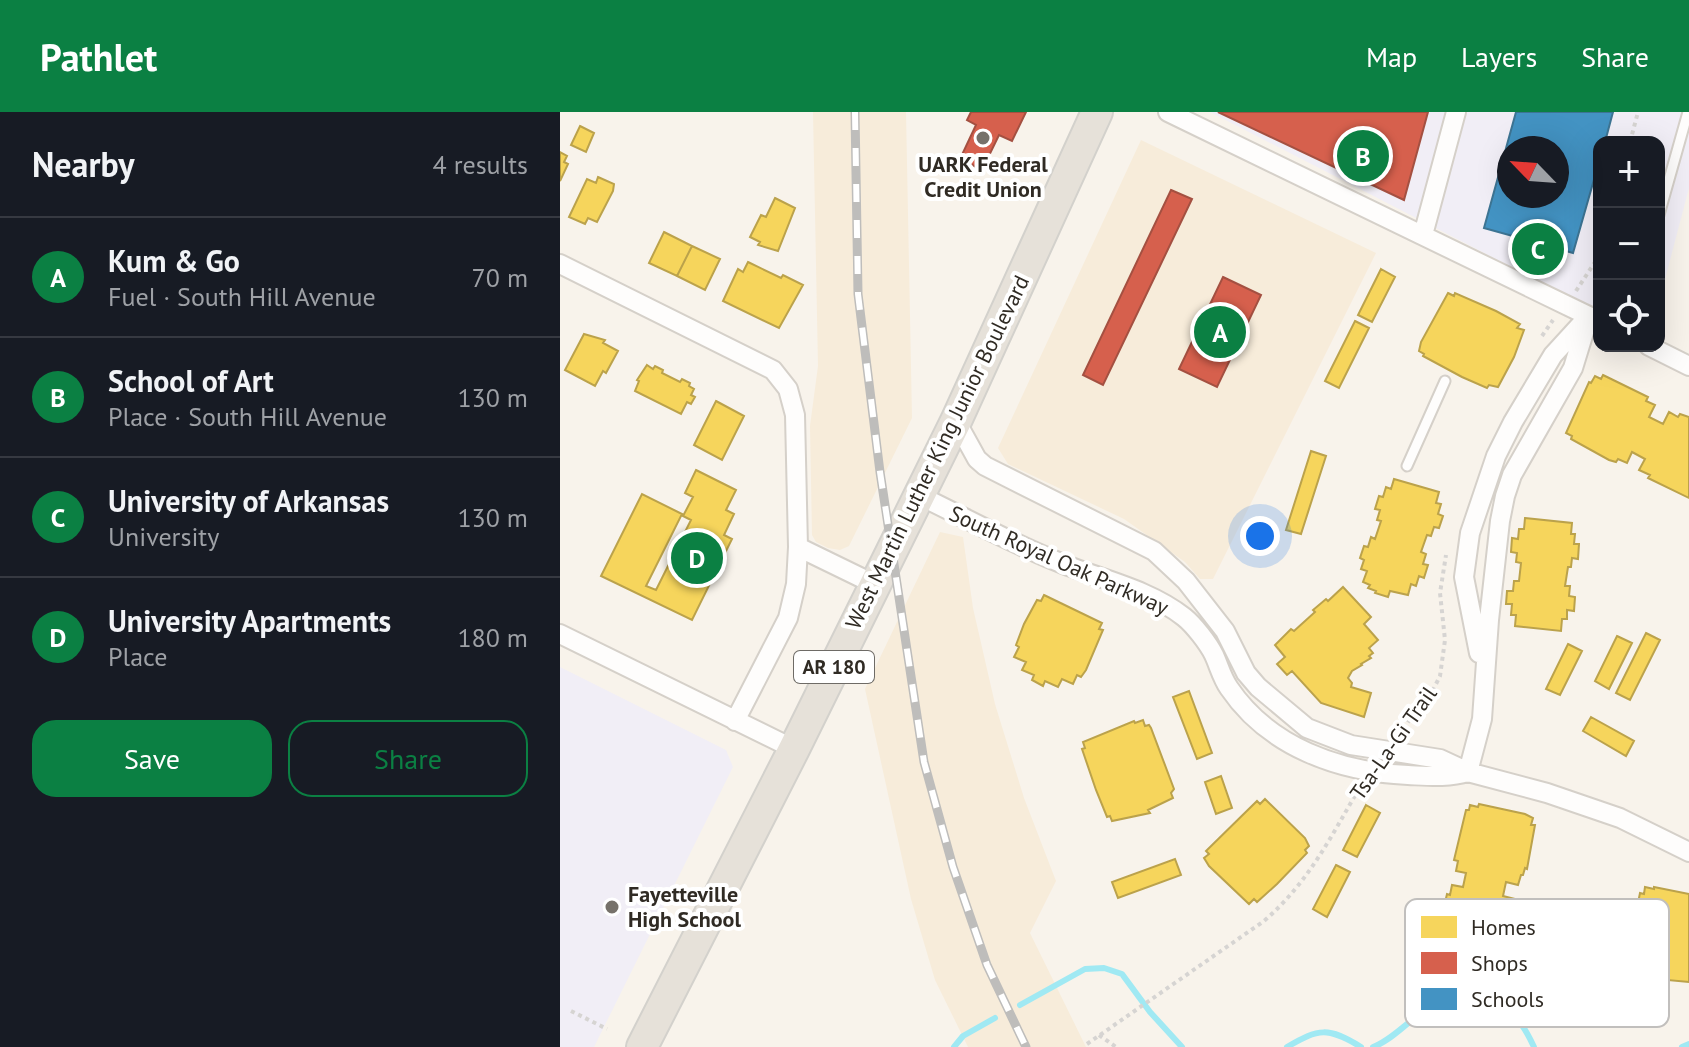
<!DOCTYPE html>
<meta charset="utf-8">
<style>
body{margin:0;font-family:"PT Sans",sans-serif;background:#20242c;color:#f1f3f6}
.controls{position:absolute;right:24px;top:24px;display:grid;overflow:hidden;border-radius:16px;box-shadow:0 8px 32px #0002}
.controls button{width:72px;height:72px;display:grid;place-items:center;padding:0;border:0;border-bottom:2px solid #363941;background:#171b24;color:#f1f3f6;font:40px sans-serif}
.compass{position:absolute;left:937px;top:24px;width:72px;height:72px;border-radius:50%;background:#171b24;box-shadow:0 8px 32px #0002;rotate:295deg}
.you{position:absolute;left:700px;top:424px;width:28px;height:28px;margin:-20px;border:6px solid #fff;border-radius:50%;background:#1a73e8;box-shadow:0 0 0 12px #1a73e833}
.badge{display:grid;place-items:center;width:52px;height:52px;border-radius:50%;background:#0b8043;color:#fff;font-size:26px;font-weight:700}
.pin{position:absolute;translate:-50% -50%;border:4px solid #fff;box-shadow:0 2px 8px #0006}
.list{margin:0;padding:0;list-style:none}
h2{display:flex;justify-content:space-between;align-items:center;height:104px;margin:0;padding:0 32px;font-size:34px}
h2 small{font-size:26px;font-weight:400;color:#9ea1a6}
.list li{display:grid;grid-template-columns:52px 1fr auto;gap:24px;align-items:center;box-sizing:border-box;height:120px;padding:0 32px;border-top:2px solid #363941}
.list b{display:block;font-size:30px;white-space:nowrap}
.list p{margin:0;font-size:26px;white-space:nowrap;color:#9ea1a6}
.list em{font-size:26px;font-style:normal;color:#9ea1a6}
.actions{display:flex;gap:16px;padding:24px 32px}
.actions a{flex:1;padding:18px 0;border:2px solid #0b8043;border-radius:24px;text-align:center;font-size:28px;color:#0b8043}
.actions .main{background:#0b8043;color:#fff}
.icon{flex:none;width:44px;height:44px;fill:none;stroke:currentColor;stroke-width:2;stroke-linecap:round;stroke-linejoin:round}
.map{position:relative;flex:none;width:1129px;height:935px;overflow:hidden}
header{display:flex;align-items:center;gap:48px;box-sizing:border-box;height:112px;padding:0 40px;background:#0b8043;color:#fff}
header strong{font-size:38px}
nav{display:flex;gap:44px;margin-inline-start:auto;font-size:28px}
main{display:flex}
aside{flex:1;background:#171b24}
.map>svg:first-child{display:block}
</style>
<header>
<strong>Pathlet</strong>
<nav><a>Map</a><a>Layers</a><a>Share</a></nav>
</header>
<main>
<aside>
<h2>Nearby<small>4 results</small></h2>
<ul class="list">
<li><span class="badge">A</span><div><b>Kum &amp; Go</b><p>Fuel · South Hill Avenue</p></div><em>70 m</em></li>
<li><span class="badge">B</span><div><b>School of Art</b><p>Place · South Hill Avenue</p></div><em>130 m</em></li>
<li><span class="badge">C</span><div><b>University of Arkansas</b><p>University</p></div><em>130 m</em></li>
<li><span class="badge">D</span><div><b>University Apartments</b><p>Place</p></div><em>180 m</em></li>
</ul>
<div class="actions"><a class="main">Save</a><a>Share</a></div>
</aside>
<div class="map">
<svg width="1129" height="935" viewBox="0 0 1129 935">
<rect width="100%" height="100%" fill="#f8f3eb"/>
<path fill="#f7ecda" d="M253 0H346L352 306 289 434 280 438 268 436 256 430 252 423 250 314 258 254Z
M581 28 816 141 653 467H640L625 450 564 407 448 352 438 336Z
M380 420 403 425 413 496 435 592 464 686 496 769 470 821 526 935H408L375 868 351 787 305 577Z"/>
<path fill="#f1eef6" fill-rule="evenodd" d="M650 0H1129V76L1099 190V30H1039V200ZM949 36H997V84H949Z
M0 555 166 638 173 655 34 935H0Z"/>
<path fill="#f6d55c" stroke="#bba24b" stroke-width="2" d="M20 14 34 21 26 40 11 33Z
M0 40 7 44 4 50 8 52 0 69Z
M38 65 54 72 53 79 37 110 28 106 25 112 9 105 27 67 36 71Z
M215 86 235 96 218 139 198 133 200 130 190 125 201 103 206 105Z
M104 120 132 134 117 164 89 151Z
M132 134 160 147 145 178 117 164Z
M188 150 221 166 223 163 243 173 219 216 163 189 178 157 183 160Z
M821 157 835 165 812 210 798 203Z
M888 181 894 184 895 181 936 199 960 212 957 216 964 218 954 245 938 275 929 273 927 276 902 265 863 244 864 242 859 239 861 230Z
M795 209 809 216 779 276 765 269Z
M24 222 45 228 43 231 58 239 46 261 43 259 35 274 5 258Z
M87 253 93 257 95 254 103 258 102 261 120 270 122 267 130 271 129 274 134 277 131 283 135 285 131 292 127 290 121 302 75 279 79 269 77 268Z
M1043 263 1088 285 1086 289 1095 293 1089 305 1103 312 1109 300 1118 305 1120 302 1129 305V386L1088 366 1090 363 1079 358 1085 347 1072 340 1067 351 1058 347 1056 350 1049 348 1011 327 1012 324 1006 321 1029 270 1031 271 1035 264 1041 267Z
M156 289 184 304 162 348 134 333Z
M751 339 766 344 741 422 726 418Z
M136 358 176 378 166 398 174 402 164 423 172 427 132 508 41 464 82 382 122 402 86 474 96 478 131 408 123 404 133 385 125 381Z
M834 367 879 380 876 391 881 392 878 402 883 404 879 416 874 415 871 424 867 423 861 440 866 442 863 452 868 453 864 466 859 464 856 474 851 472 848 483 830 479 828 485 815 481 816 479 808 476 810 473 803 470 807 459 801 457 804 448 800 446 804 434 808 435 811 425 815 427 821 409 817 408 820 398 815 397 819 384 823 385 826 375 831 377Z
M965 406 1012 411 1011 422H1015L1014 432H1019L1018 447 1012 446 1011 455H1008L1005 474H1010L1009 484 1015 485 1014 499 1007 498V507H1002L1001 519 955 514 956 503H951L952 492H946L947 479H953L954 469H959L961 451 956 450 957 441 951 440 952 426 958 427 959 417H964Z
M783 475 811 505 804 512 818 528 809 536 813 541 809 544 811 546 801 552 802 553 792 559 788 566 792 571 791 575 811 581 804 605 761 591 732 559 727 563 717 552 725 545 715 533 731 517 734 519 755 500 753 498 766 487 768 489Z
M484 483 542 511 539 517 543 518 526 558 521 565 517 563 513 572 502 567 498 575 485 569 483 574 472 568 474 563 462 558 466 550 454 545 459 535 456 533 464 512 477 488 481 489Z
M1086 521 1100 528 1070 588 1056 581Z
M1057 524 1072 531 1049 577 1035 569Z
M1008 532 1022 539 1000 583 986 577Z
M629 579 652 641 637 647 613 585Z
M1031 605 1074 629 1066 644 1023 619Z
M583 608 585 614 589 613 591 616 614 677 611 681 613 686 588 698 590 701 552 709 550 704 547 705 536 678 522 637 525 636 523 630 574 609 575 611Z
M661 664 672 696 656 702 645 670Z
M705 687 745 726 749 734 745 738 747 741 717 772 697 790 694 787 689 792 649 754 644 746 649 742 646 739 697 689 700 692Z
M919 692 965 702 973 706 971 713H975L967 757 965 756 963 763H961L958 773 946 770 943 784 955 787 953 797 956 798V806L945 848 942 847 940 853 932 851 931 854 885 843 877 840 879 833H875L887 782 890 783 892 773 903 775 906 761 896 759 898 749 894 748 906 698H909L910 693 918 695Z
M806 693 820 701 797 745 783 738Z
M615 747 621 763 558 786 552 770Z
M776 753 790 760 767 805 753 797Z
M1085 775 1094 777V775L1129 782V870L1108 868 1107 872 1095 869 1096 865 1069 857 1070 851 1066 850 1080 781 1084 782Z"/>
<path fill="#d6604d" stroke="#a45041" stroke-width="2" d="M411 0H466L452 29 439 23 422 58 400 47 416 13 407 8Z
M658 0H868L844 88Z
M611 78 632 87 543 273 523 263Z
M663 165 701 183 657 275 619 257Z"/>
<path fill="#4393c3" stroke="#3d7493" stroke-width="2" fill-rule="evenodd" d="M956 0H1053L1045 30H1039V50L1013 141 924 116ZM949 36H997V84H949Z"/>
<g fill="none" stroke-linecap="round" stroke-linejoin="round">
<path stroke="#a0e9f3" stroke-width="6" d="M460 893 525 857 544 856 562 862 590 900 622 935
M394 935 403 924 435 906
M727 935C759 916 768 915 801 935
M813 935C830 929 844 913 859 903 884 887 930 885 954 904 963 912 969 924 974 935
M1122 935 1129 932"/>
<g stroke="#d5d0c9" stroke-width="13">
<path id="service" d="M1099 103 1128 0
M847 354 885 269"/>
</g>
<g stroke="#d5d0c9" stroke-width="22">
<path id="minor" d="M608 0 1039 209
M863 123 896 0
M0 152 213 258 228 277 235 303 238 435 236 472 228 506 175 609
M1089 234 1129 254
M396 309 417 347 425 354 594 439 626 469 665 519 686 561 698 575 747 616 791 633 880 647 908 660 987 681 1060 706 1129 740
M358 383C404 405 449 430 496 449 538 467 587 476 624 505 634 513 648 531 654 543 659 554 662 566 669 576 709 635 779 660 848 663 869 664 888 666 908 660
M238 435 314 472
M0 522 234 637
M919 541 904 465 910 421 936 344 953 310 993 243 1025 208
M908 660 922 607 929 508 940 409 945 384 952 363 1013 256 1029 204"/>
</g>
<g stroke="#d3d1cc" stroke-width="34">
<path id="primary" d="M82 935 234 637 396 309 537 0"/>
</g>
<path stroke="#d6d4d2" stroke-width="4" stroke-dasharray="4 4" stroke-linecap="butt" d="M1070 30 1078 0
M1016 179 1035 150 1039 136
M982 224 993 208
M838 623 873 578 880 564 885 528 880 481 886 443
M11 899 47 917
M539 923 556 935
M527 932 704 809C749 770 770 726 800 675"/>
<use href="#service" stroke="#fefdfc" stroke-width="9"/>
<use href="#minor" stroke="#fefdfc" stroke-width="18"/>
<use href="#primary" stroke="#e6e1d9" stroke-width="30"/>
<g stroke="#bebdbb" stroke-width="9">
<path id="rail" d="M295 0 298 182 320 360 364 650 393 755 427 853 466 935"/>
</g>
<use href="#rail" stroke="#fff" stroke-width="6" stroke-dasharray="18" stroke-linecap="butt"/>
</g>
<g fill="#76716a" stroke="#fff" stroke-width="3">
<circle cx="423" cy="26" r="8"/>
<circle cx="52" cy="795" r="8"/>
</g>
<g text-anchor="middle" dominant-baseline="central" stroke-width="8" stroke-linejoin="round" paint-order="stroke">
<rect fill="#fff" stroke="#6e6b66" stroke-width="2" x="234" y="539" width="80" height="32" rx="6"/>
<g font-size="20" font-weight="bold" fill="#302b24">
<text x="274" y="555">AR 180</text>
</g>
<g font-size="22" font-weight="bold" fill="#302b24" stroke="#fff">
<text x="423" y="52">UARK Federal<tspan x="423" dy="25">Credit Union</tspan></text>
<text x="68" y="782" text-anchor="start">Fayetteville<tspan x="68" dy="25">High School</tspan></text>
</g>
<g font-size="22" fill="#302b24" stroke="#fff">
<text transform="translate(377 340) rotate(-64)">West Martin Luther King Junior Boulevard</text>
<text transform="translate(499 448) rotate(24)">South Royal Oak Parkway</text>
<text transform="translate(833 631) rotate(-55)">Tsa-La-Gi Trail</text>
</g>
</g>
<rect x="845" y="787" width="264" height="128" rx="12" fill="#fff" stroke="#c1bfbd" stroke-width="2"/>
<rect x="861" y="804" width="36" height="22" fill="#f6d55c"/>
<rect x="861" y="840" width="36" height="22" fill="#d6604d"/>
<rect x="861" y="876" width="36" height="22" fill="#4393c3"/>
<g font-size="22" fill="#302b24">
<text x="911" y="823">Homes</text>
<text x="911" y="859">Shops</text>
<text x="911" y="895">Schools</text>
</g>
</svg>
<div class="controls">
<button>+</button>
<button>−</button>
<button><svg class="icon" aria-label="locate" viewBox="0 0 24 24"><circle cx="12" cy="12" r="6"/><path d="M12 2v4M12 18v4M2 12h4M18 12h4"/></svg></button>
</div>
<svg class="compass" viewBox="-18 -18 36 36"><path d="M0-13l5 13h-10z" fill="#e53935"/><path d="M0 13l5-13h-10z" fill="#9ea1a6"/></svg>
<div class="you"></div>
<div class="pin badge" style="left:660px;top:220px">A</div>
<div class="pin badge" style="left:803px;top:44px">B</div>
<div class="pin badge" style="left:978px;top:137px">C</div>
<div class="pin badge" style="left:137px;top:446px">D</div>
</div>
</main>
